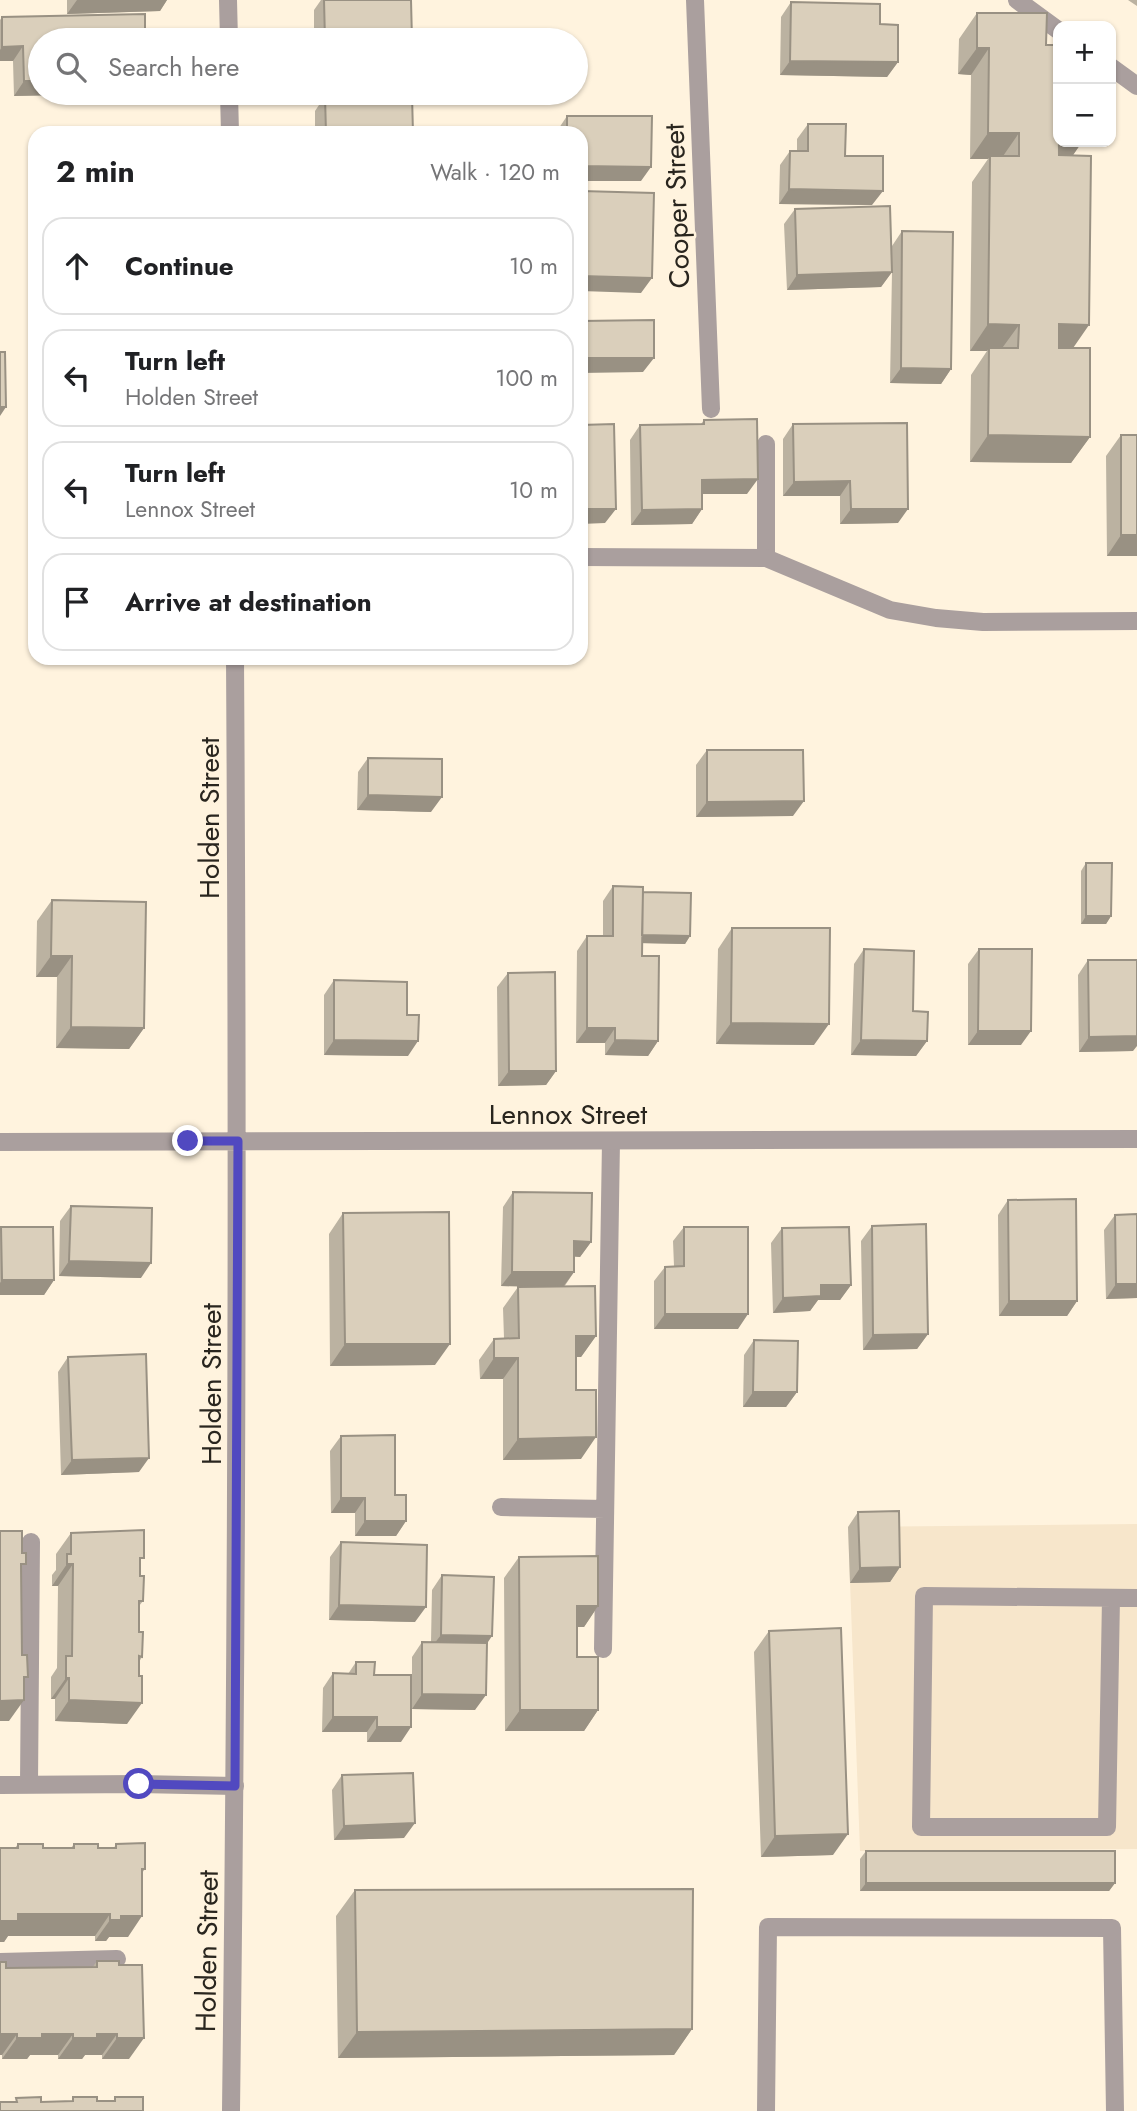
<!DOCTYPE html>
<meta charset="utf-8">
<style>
body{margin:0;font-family:Jost,sans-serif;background:#f6f6f6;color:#202124}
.controls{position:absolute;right:21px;top:21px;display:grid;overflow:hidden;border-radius:14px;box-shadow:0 2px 5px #0004}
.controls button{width:63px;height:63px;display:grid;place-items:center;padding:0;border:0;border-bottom:2px solid #e0e0e0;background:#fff;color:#202124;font:35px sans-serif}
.stop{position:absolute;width:21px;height:21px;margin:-16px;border:5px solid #5149c0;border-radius:50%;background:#fff}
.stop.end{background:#5149c0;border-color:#fff;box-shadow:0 2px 7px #0008}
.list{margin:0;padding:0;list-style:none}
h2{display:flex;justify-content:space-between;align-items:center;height:91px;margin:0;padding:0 28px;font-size:30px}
h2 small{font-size:23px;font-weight:400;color:#757577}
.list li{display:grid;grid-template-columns:46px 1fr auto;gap:21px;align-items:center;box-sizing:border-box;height:98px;margin:0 14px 14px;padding:0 14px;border:2px solid #e0e0e0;border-radius:21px}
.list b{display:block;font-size:26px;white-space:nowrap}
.list p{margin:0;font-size:23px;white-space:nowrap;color:#757577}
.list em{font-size:23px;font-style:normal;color:#757577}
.icon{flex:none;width:38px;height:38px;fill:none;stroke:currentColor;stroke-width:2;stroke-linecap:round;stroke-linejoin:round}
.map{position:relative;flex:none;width:1137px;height:2111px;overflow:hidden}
.search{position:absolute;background:#fff;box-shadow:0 2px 5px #0004;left:28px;top:28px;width:560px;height:77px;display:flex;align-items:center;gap:18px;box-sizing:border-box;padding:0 24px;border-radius:38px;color:#757577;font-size:26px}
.panel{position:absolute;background:#fff;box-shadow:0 2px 5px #0004;left:28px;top:126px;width:560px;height:539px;border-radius:21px}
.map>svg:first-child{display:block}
</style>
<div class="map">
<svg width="1137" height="2111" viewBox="0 0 1137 2111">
<rect width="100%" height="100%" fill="#fff3de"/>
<path fill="#f7e6cb" d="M1137 1524V1849L860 1851 848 1527Z"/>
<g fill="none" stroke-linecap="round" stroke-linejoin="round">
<path stroke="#aa9f9e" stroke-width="18" d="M1017 0 1058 30
M1111 67 1137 86
M766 444V558
M501 1507 605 1509
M1111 1598 1107 1827H921L924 1596 1137 1598
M603 1649 611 1141
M0 1785 139 1784 235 1786
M29 1785 31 1542
M0 1962 117 1959
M766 2111 768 1927 1112 1928 1115 2111"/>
<path stroke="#aa9f9e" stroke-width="18" d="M228 0 229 40
M695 0 711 409
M229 93 230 133
M581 557 766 558 890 610 936 618 983 622 1137 621
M0 1142 1137 1139
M231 2111C237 1627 238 1142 235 658"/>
</g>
<path fill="#bbb2a1" d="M67 0H167L160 11 67 14Z
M321 0H411L412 40H314V10Z
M1128 0H1137V6Z
M791 2 880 24 898 62 887 77 780 75 781 17Z
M977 13 1046 45 1058 142H1082L1073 155V348L1090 437 1071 463 970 462 971 375 987 351H970L972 182 988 159H970L971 75 958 74 959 39Z
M145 14 40 93H136L135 94 14 96 13 61H0V20L2 17Z
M377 93H407L406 95 413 133H315V111L325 96 378 95Z
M567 116 641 181 581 133H557V131Z
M808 124 845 156 872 205 779 204 780 165 790 151H797V139Z
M35 151V221H33Z
M795 209 892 267V246L902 231 951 369 941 384 890 383 892 272 881 287 787 290 784 224Z
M35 321V391L30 390 31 326Z
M704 420 747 494H702V509L692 524 631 525 630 440 640 425 701 424Z
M793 424 898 523 840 524V496H783V439Z
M1121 435 1137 556H1107L1106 456Z
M707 750 793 816 696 817V765Z
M368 758 431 812 357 810 358 772Z
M1086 863 1111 916 1106 924H1081V871Z
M613 886 643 892 690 936 685 944 642 943V956L658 1041 648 1056 605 1055V1043H576L577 951 587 936H603V901Z
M52 900 144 1028 129 1049 56 1048 57 977H36L37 921Z
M732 928 814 1045 716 1044 718 949Z
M864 949 913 1011 927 1041 916 1056 851 1055 854 964Z
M979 949 1021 1045H968V964Z
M1088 960 1133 1051 1079 1052 1078 975Z
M508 973 556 1071 546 1085 498 1086 497 987Z
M334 980 408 1056 324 1055V995Z
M513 1192 591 1242 580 1257 574 1256V1272L564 1287 596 1336 581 1357H576V1390L581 1459 503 1460V1379H480L479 1360 494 1339 504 1338 503 1308 518 1287H540L501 1286 503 1207Z
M1008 1200 1077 1301 1067 1316H999L998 1215Z
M71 1206 141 1278 59 1276 60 1221Z
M343 1213 435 1365 330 1366 329 1234Z
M1137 1214V1298L1106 1299 1104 1230 1115 1215Z
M872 1226 928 1334 917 1349 863 1350 861 1241Z
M1 1227 54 1280 44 1295H0V1229Z
M684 1227 738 1329H654V1281L665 1267 674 1266 673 1241Z
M782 1228 851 1285 840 1300H818L810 1311 773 1313 771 1243Z
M754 1340 797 1392 786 1407H743L744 1355Z
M68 1357 139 1472 61 1475 58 1372Z
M341 1436 395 1495 406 1521 396 1536H355V1513H331L330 1451Z
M858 1512 900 1567 890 1582 850 1583 848 1527Z
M71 1533 140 1564V1576L143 1601 139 1606V1632L142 1657 139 1662 127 1724 55 1721V1699H51V1677L57 1668 58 1586H52V1575L56 1570V1554Z
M341 1542 415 1622 329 1620 330 1557Z
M519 1557 598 1606 584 1627H577V1657L598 1710 584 1731H505L504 1578Z
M442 1575 487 1644 475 1710 412 1709V1657L422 1642H431L432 1590Z
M769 1631 833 1855 761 1857 754 1652Z
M356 1662 374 1675 401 1742H367V1732H322L323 1688 333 1673 348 1674Z
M342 1775 404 1838 334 1840 332 1790Z
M18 1844 43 1848H71L74 1844 98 1848H114L116 1844 145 1869 142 1873 128 1937H109L106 1941H95V1936H8L4 1942H0L15 1848Z
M866 1851 1115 1883 1109 1891H860V1859Z
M355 1890 692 2029 674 2055 338 2058 336 1916Z
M97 1961 129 2059H102V2055H85L82 2059H58V2055H30L27 2059H2V2055H0L6 1968H92Z"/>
<path fill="#999183" d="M77 0H167L160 11 67 14Z
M23 46 13 61H0V50L2 47Z
M977 48H989L971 75 958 74Z
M790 61 898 62 887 77 780 75Z
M24 81H40V93H136L14 96Z
M383 93H407L403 99 378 100Z
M988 133H1019L1001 159 990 156 988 159H970Z
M1058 142H1082L1071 158H1041Z
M581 166 651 167 641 181H581Z
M789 189 883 191 872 205 779 204Z
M892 272 881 287 787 290 797 275Z
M581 276 652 278 641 293 581 291Z
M988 324 1019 325 1000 351 989 348 987 351H970Z
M1059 324 1089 325 1071 351H1040Z
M581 358H654L643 372 581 373Z
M901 368 951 369 941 384 890 383Z
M35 384V391L30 390Z
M0 407H6L0 416Z
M988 435 1090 437 1071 463 970 462Z
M758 479 747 494H692L702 480Z
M850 481 840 496H783L794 482Z
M581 509H616L605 523 581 524Z
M702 509 692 524 631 525 642 510Z
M851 509H908L898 523 840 524Z
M1121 535H1137V556H1107Z
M368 795 442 797 431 812 357 810Z
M804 801 793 816 696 817 707 802Z
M1086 916H1111L1106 924H1081Z
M642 935 690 936 685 944 636 943Z
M51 956H72L57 977H36Z
M731 1023 829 1024 814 1045 716 1044Z
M71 1027 144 1028 129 1049 56 1048Z
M587 1028H615L605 1043H576Z
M978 1031H1031L1021 1045H968Z
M1137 1036V1046L1133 1051 1079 1052 1089 1037Z
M334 1040 418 1041 408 1056 324 1055Z
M615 1040 658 1041 648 1056 605 1055Z
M861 1040 927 1041 916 1056 851 1055Z
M509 1071H556L546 1085 498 1086Z
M574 1241 591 1242 580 1257 564 1256Z
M69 1261 151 1263 141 1278 59 1276Z
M512 1272H574L563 1287 501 1286Z
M2 1280H54L44 1295H0V1283Z
M1116 1284H1137V1298L1106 1299Z
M821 1285H851L840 1300H818L810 1311 773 1313 783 1298Z
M1009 1301H1077L1067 1316H999Z
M665 1314H748L738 1329H654Z
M928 1334 917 1349 863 1350 873 1335Z
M576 1336H596L581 1357H561Z
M345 1344H450L435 1365 330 1366Z
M494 1358H518L503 1379H480Z
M753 1392H797L786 1407H743Z
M596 1437 581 1459 503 1460 518 1439Z
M149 1458 139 1472 61 1475 72 1460Z
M341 1498H365L355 1513H331Z
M365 1521H406L396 1536H355Z
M67 1564H73L58 1586H52Z
M900 1567 890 1582 850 1583 860 1568Z
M339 1605 426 1607 415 1622 329 1620Z
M577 1606H598L584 1627H562Z
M441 1635 492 1636 482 1651 430 1649Z
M66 1678H69L55 1699H51Z
M422 1694 486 1695 475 1710 412 1709Z
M24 1700 9 1721H0V1701Z
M69 1700 142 1703 127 1724 55 1721Z
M520 1710H598L584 1731H505Z
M333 1717H377L367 1732H322Z
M377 1727H411L401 1742H367Z
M415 1823 404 1838 334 1840 344 1826Z
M848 1834 833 1855 761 1857 775 1836Z
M866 1883H1115L1109 1891H860Z
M18 1914H110L95 1936H8L4 1942H0V1921Z
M121 1916H142L128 1937H109L106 1941H95L110 1920Z
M692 2029 674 2055 338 2058 357 2032Z
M0 2034H17L2 2055H0Z
M42 2034H73L58 2055H30L27 2059H2L17 2038Z
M97 2034H117L102 2055H85L82 2059H58L73 2038Z
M117 2038H144L129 2059H102Z"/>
<path fill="#dacfbb" stroke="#999183" stroke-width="2" d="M324 0H411L412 40H325Z
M791 2 880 4V24L898 25V62L790 61Z
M977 13H1047L1046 45H1058L1059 155 1091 156 1089 325 1059 324V348H1090V437L988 435 989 348H1018L1019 325 988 324 990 156H1019V133H988L989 48H977Z
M145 14V40H40V81H24L23 46 2 47V17Z
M412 95 413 133H326L325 96Z
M567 116H652L651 167 581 166V133H567Z
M808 124H846L845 156H883V191L789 189 790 151H808Z
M581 191 654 193 652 278 581 276Z
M890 206 892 272 797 275 795 209Z
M902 231 953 232 951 369 901 368Z
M654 320V358H581V321Z
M0 352H5L6 407H0Z
M757 419 758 479 702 480V509L642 510 640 425 704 424V420Z
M907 423 908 509H851L850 481 794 482 793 424Z
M614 424 616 509H581V425Z
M1121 435H1137V535H1121Z
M707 750H803L804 801 707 802Z
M368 758 442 759V797L368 795Z
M1086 863H1112L1111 916H1086Z
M613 886 643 887 642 956H659L658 1041 615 1040V1028H587V936H613Z
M643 892 691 893 690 936 642 935Z
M52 900 146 902 144 1028 71 1027 72 956H51Z
M732 928H830L829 1024 731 1023Z
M864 949 914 951 913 1011 928 1012 927 1041 861 1040Z
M979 949H1032L1031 1031H978Z
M1088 960H1137V1036L1089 1037Z
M555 972 556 1071H509L508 973Z
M334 980 407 982V1015H419L418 1041 334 1040Z
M513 1192 592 1193 591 1242 574 1241V1272H512Z
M1076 1199 1077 1301H1009L1008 1200Z
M71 1206 152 1208 151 1263 69 1261Z
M449 1212 450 1344H345L343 1213Z
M1137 1214V1284H1116L1115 1215Z
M926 1224 928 1334 873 1335 872 1226Z
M1 1227H53L54 1280H2Z
M684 1227H748V1314H665V1267L684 1266Z
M849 1227 851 1285H821V1296L783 1298 782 1228Z
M595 1286 596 1336H576V1390H596V1437L518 1439V1358H494V1339L519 1338 518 1287Z
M754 1340 798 1341 797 1392H753Z
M146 1354 149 1458 72 1460 68 1357Z
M395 1435V1495H406V1521H365V1498H341V1436Z
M899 1511 900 1567 860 1568 858 1512Z
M144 1530V1558H140V1576H144L143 1601H139V1632H143L142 1657 139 1656V1676H142V1703L69 1700V1678H66V1656H72L73 1564H67V1554H71V1533Z
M0 1531H22V1553H26V1564H21L22 1655H27L28 1677H24V1700L0 1701Z
M341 1542 427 1545 426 1607 339 1605Z
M598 1556V1606H577V1657H598V1710H520L519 1557Z
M442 1575 494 1577 492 1636 441 1635Z
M841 1628 848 1834 775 1836 769 1631Z
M422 1642 487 1643 486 1695 422 1694Z
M356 1662H375L374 1675H411V1727H377V1717H333V1673L356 1674Z
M413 1773 415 1823 344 1826 342 1775Z
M145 1843V1869H142V1916H121V1920H110V1914H18V1921H0V1848H18V1844H43V1848H74V1844H98V1848H116V1844Z
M866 1851H1115V1883H866Z
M693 1889 692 2029 357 2032 355 1890Z
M97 1961H119V1965H142L144 2038H117V2034H97V2038H73V2034H42V2038H17V2034H0V1962H6V1968L97 1967Z
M41 2097V2102L73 2101V2097H97V2101H115V2097H143V2111H0V2102H17L16 2098Z"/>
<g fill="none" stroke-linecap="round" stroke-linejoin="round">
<path stroke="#5149c0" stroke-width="9" d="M139 1784 235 1786 238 1141H188"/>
</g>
<g text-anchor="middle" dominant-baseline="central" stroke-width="5" stroke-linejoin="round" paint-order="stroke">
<g font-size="28" fill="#29251e" stroke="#fff3de">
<text transform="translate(677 206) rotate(-92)">Cooper Street</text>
<text transform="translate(209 818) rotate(-90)">Holden Street</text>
<text x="568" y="1114">Lennox Street</text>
<text transform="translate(211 1384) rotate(-90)">Holden Street</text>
<text transform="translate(207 1951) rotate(-89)">Holden Street</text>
</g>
</g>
</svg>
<div class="controls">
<button>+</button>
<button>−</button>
</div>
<div class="stop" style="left:139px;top:1784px"></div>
<div class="stop end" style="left:188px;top:1141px"></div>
<div class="search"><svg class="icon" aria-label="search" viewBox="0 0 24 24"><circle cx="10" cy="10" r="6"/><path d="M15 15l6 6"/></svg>Search here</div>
<section class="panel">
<h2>2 min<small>Walk · 120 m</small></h2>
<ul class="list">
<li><svg class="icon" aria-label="ahead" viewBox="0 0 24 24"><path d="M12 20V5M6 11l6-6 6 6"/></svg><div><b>Continue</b></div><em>10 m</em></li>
<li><svg class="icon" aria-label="left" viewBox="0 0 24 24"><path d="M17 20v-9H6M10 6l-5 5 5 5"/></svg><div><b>Turn left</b><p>Holden Street</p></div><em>100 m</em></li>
<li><svg class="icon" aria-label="left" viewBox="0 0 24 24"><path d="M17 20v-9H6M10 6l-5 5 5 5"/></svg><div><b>Turn left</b><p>Lennox Street</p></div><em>10 m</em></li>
<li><svg class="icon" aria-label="arrive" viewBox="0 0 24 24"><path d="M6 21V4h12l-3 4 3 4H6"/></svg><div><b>Arrive at destination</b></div></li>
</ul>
</section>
</div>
